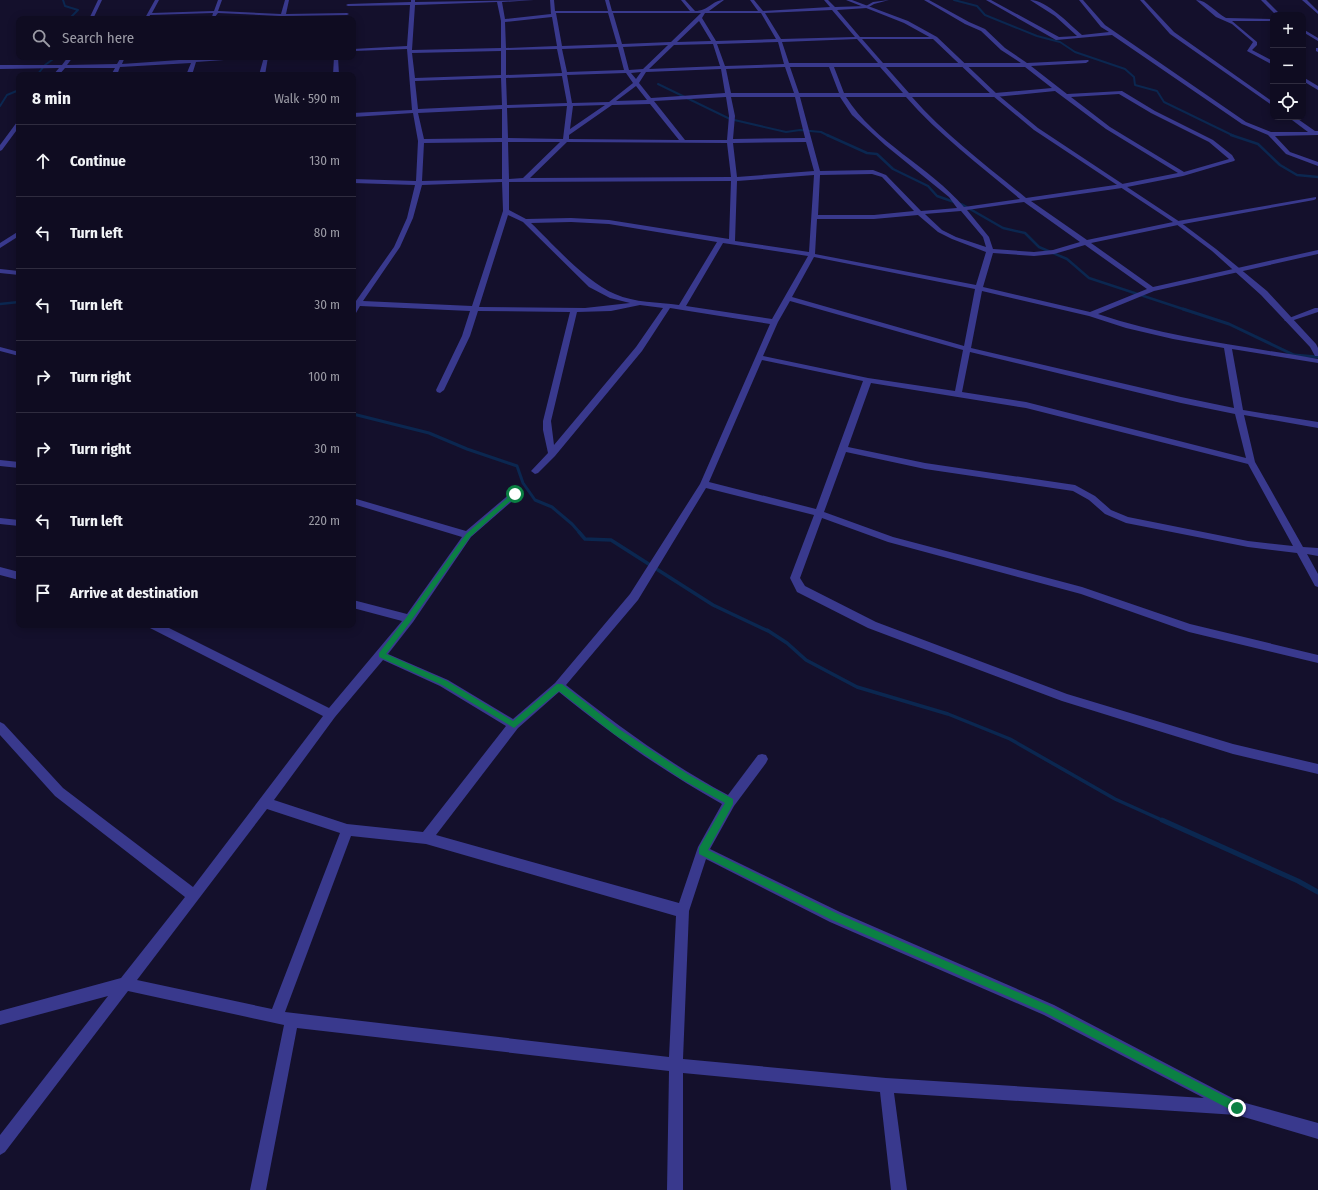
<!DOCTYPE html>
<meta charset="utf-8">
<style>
body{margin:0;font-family:"Fira Sans Condensed",sans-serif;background:#18152a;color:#f1f3f6}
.controls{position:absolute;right:12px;top:12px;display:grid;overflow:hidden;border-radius:8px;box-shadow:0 2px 10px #0003}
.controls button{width:36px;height:36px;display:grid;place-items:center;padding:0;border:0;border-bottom:1px solid #2f2c3f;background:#0f0c21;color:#f1f3f6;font:20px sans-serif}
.stop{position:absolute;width:12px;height:12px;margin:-9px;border:3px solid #0b8043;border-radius:50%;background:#fff}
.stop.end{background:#0b8043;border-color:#fff;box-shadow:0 1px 4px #0008}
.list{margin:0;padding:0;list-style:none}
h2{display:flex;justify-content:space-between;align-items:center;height:52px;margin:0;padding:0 16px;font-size:17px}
h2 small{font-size:13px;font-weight:400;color:#9b9ba5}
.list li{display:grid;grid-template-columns:26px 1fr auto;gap:12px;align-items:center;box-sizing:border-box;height:72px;padding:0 16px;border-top:1px solid #2f2c3f}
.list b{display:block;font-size:15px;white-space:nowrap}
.list em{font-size:13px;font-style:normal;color:#9b9ba5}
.icon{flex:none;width:22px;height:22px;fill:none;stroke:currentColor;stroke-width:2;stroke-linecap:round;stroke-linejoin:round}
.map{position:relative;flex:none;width:1318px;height:1190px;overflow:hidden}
.search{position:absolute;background:#0f0c21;box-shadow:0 2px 10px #0003;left:16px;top:16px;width:340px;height:44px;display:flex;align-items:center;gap:10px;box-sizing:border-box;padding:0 14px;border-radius:8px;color:#9b9ba5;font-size:15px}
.panel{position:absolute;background:#0f0c21;box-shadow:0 2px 10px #0003;left:16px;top:72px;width:340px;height:556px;border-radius:8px}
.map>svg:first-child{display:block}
</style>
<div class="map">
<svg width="1318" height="1190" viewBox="0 0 1318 1190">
<rect width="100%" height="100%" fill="#14102c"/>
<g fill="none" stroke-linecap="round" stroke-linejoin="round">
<path stroke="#0b2750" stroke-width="2" d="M63 0 65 6 78 10 71 17 73 19
M954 0 977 6 985 15 1037 36 1060 42 1075 52 1125 69 1134 77 1135 85 1157 91 1164 102 1234 136
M37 75 45 65 56 57
M658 84 730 119 786 132 800 130 821 132 829 136
M0 106 7 95 19 90"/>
<path stroke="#0b2750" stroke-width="2.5" d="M827 135 867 153 877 154 893 169 928 186 937 196 963 205 1003 228 1025 233 1039 247 1067 259 1089 278 1186 310
M1231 135 1258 144 1280 165 1297 175 1318 177
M0 304 19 302"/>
<path stroke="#0b2750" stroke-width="3" d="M1183 309 1229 324 1294 355 1318 357
M353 414 429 433 467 449 517 466 523 483 535 500 552 507 572 524 580 533"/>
<path stroke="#0b2750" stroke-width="3.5" d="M579 532 585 539 611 540 713 605 768 631
M767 630 787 643 806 660 857 687 948 714 1010 739 1115 799 1164 821"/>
<path stroke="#0b2750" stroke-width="5" d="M1162 820 1298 881 1318 892"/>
<path fill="#39398d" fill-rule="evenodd" d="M98 0H102L93 19H89Z
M155 0H159L152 13 214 11 218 0H222L218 11 281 14 285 0H289L286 14 347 13 349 14 347 15 285 16 284 19H280V16L218 13 214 18 212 17 213 13 150 15 149 18H145Z
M411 0H415V2L534 0 502 2 505 19 551 14 550 0H554L555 11H608L605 0H609L612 11H690L681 0H685L695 11C709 11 712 0 724 0L709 11H758L750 0H754L763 11 830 7 824 0H828L835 7 866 6 873 2 889 0 874 4 867 8 837 10 860 37H935L937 38 935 39H862L883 63H1021L1001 50 981 31 965 24 924 0H929L969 22 985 29 1005 48 1027 63 1088 60 1089 61 1086 63 1031 66 1067 94 1122 91 1155 111 1213 140 1232 155 1235 160 1234 161 1183 176 1122 188 1031 201 1087 240 1178 221 1316 197V199L1314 200 1178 225 1091 243 1153 287 1318 250V254L1154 291 1098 314C1169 338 1244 346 1318 359V363L1232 349 1243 410 1318 422V428L1244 415 1255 462 1303 547 1318 548V556L1307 554 1318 574V587L1315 586 1297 553 1248 547 1126 523 1105 514 1089 500 1073 491 925 469 846 452 824 512 893 537 1082 587 1190 624 1318 655V663L1189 632 1081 594 888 542 822 518 800 578 805 586 876 622 1067 694 1233 744 1318 764V774L1233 754 1062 701 868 628 797 592 790 578 814 515 706 488 638 600 566 685C618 726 670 764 728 795L758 755 762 754 766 755 768 759 766 763 734 806 710 849 840 912 1054 1005 1238 1101 1318 1123V1139L1237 1115 894 1093 907 1190H891L880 1092 683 1073V1190H667L669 1071 297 1028 266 1190H250L284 1025 128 991 5 1152 0 1155V1135L108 996 0 1025V1011L121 978 185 897 55 796 0 735V722L4 724 63 788 193 887 323 716 150 628 149 625H163L329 708 402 621 353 608V600L407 614 462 537 353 504V498L466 531 512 492 515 491 520 494 518 496 471 537 413 622 388 654 448 680 513 719 555 683 630 594 700 484 770 324 670 308 642 351 555 456 538 473 535 474 531 471 548 453 543 430V421L570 312 478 311 470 336 444 390 440 393 437 392 436 390 462 336 470 311 360 306 356 313H353V301H356L394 247 407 218 415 185 353 183V179L416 181 418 141 413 113 353 117V113L412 110 407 49 353 51V49L407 46 410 5 348 6 346 5 348 4 411 2ZM497 2 501 21V48L412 50 415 5ZM832 10 855 37 781 39 765 13ZM556 13H608L617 44 562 46ZM613 13H701L671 42 622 44ZM705 13H761L776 39 716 41 702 18ZM552 17 557 46 506 48 505 22ZM699 21 711 41 677 42ZM857 39 878 63H789L782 42ZM778 42 784 64 725 66 717 44ZM713 44 720 66 649 69 674 45ZM668 45 643 69 629 70 623 47ZM618 47 624 70 567 72 562 49ZM557 49 562 73 506 75V50ZM501 51V75L415 78 412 53ZM785 67 794 93H731L726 69ZM790 67H829L839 93H799ZM834 67H880L903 93H844ZM886 67H1025L1052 88 995 93H909ZM721 69 725 93 651 98 639 83 646 72ZM641 72 636 79 631 73ZM626 73 633 83 609 102 572 103 567 75ZM562 76 567 103 507 105 506 78ZM501 78 502 105 418 109 415 81ZM636 86 647 100 616 101ZM1055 91 1106 129 1178 173 1122 184 1026 198C987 166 945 135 912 97H995ZM1119 94 1151 113 1209 142 1229 159 1184 172 1110 127 1071 97ZM726 97 729 116 727 140H685L654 101ZM731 97H795L805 138 733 139 735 116ZM800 97H840L852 115 885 145 949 197 957 208 921 211 886 175 873 170 820 171ZM846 97H906C939 135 981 166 1020 199L964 207C929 166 875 143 846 97ZM650 104 679 140 569 139V135L612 105ZM605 105 570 129 573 106ZM567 106 563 139 508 138 507 108ZM502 109V138L424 139 418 113ZM502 142V179L422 181 424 143ZM508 142H560L523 178 509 179ZM567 142 727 143 731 177 530 178ZM806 142 814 171 737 177 733 143ZM872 174 882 177 914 211 874 215H818L820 175ZM814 175 809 252 735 241 737 181ZM731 181 729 239 609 220 571 218 526 219 509 210V182ZM502 182 503 211 472 306 363 301 400 247 413 218 422 185ZM1024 202 1080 242 1053 250 1034 252 993 249 989 237 967 210ZM961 211 983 237 986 247 956 237 942 230 925 214ZM508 215 523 222 589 287 610 298 630 303 585 308 479 307ZM918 215 938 232 952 239 986 252 976 285 815 254 817 219H874ZM571 222 609 224 717 242 679 305C658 302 635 303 615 294 586 282 554 245 531 223ZM723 243 808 256 772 319 686 306ZM1085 245 1147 289 1090 312 983 287 993 253 1034 256 1054 254ZM814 257 975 289 964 346 792 297ZM982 291 1089 316 1126 328 1173 339 1224 348 1234 408 1181 397 971 348ZM790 301 963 350 955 391 868 378 763 356 778 322ZM640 305 663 308 636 347 554 445 551 421 577 312 611 311ZM970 352 1181 403 1235 414 1246 458 1026 402 962 392ZM762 360 863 381 816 509 709 482ZM871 383 1026 408 1248 464 1293 546 1248 541 1128 517 1111 510 1095 496 1075 485 925 463 848 447ZM383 660 440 686 506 726 423 832 347 824 274 800 335 717ZM559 692C612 735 663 771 722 804L698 847 679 903 436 835 518 728ZM267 809 340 833 272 1009 137 980ZM351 836 426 844 676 916 669 1057 285 1012ZM706 859 830 922 1044 1015 1204 1098 886 1078 683 1059 689 911Z
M986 0H991L1059 37 1077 36 1055 16 1030 0C1047 0 1069 24 1082 35L1109 32 1101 27 1079 0H1083L1105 25 1246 122 1271 132H1308L1288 117H1295L1315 131H1318V135L1275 136 1290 152 1318 162V166L1286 154 1268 135 1242 124 1112 35 1056 40Z
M1140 0H1144L1174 32 1273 102V106L1170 34Z
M1196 0C1207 0 1216 13 1226 18L1273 19V21H1232L1257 42V45L1252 50 1273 61V65L1247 51 1253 42 1232 24 1216 17Z
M1261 0H1266L1281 15H1276Z
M1302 0H1307L1318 11V14Z
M1303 29 1318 38V41L1303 32Z
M1316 48H1318V52L1316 51Z
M68 57H73L67 65 117 64 121 57H125L122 64 193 59 194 57H198V59L254 57 252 58 196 62 192 75H186L191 63 120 67 117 75H111L115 68H65L59 75H53L59 68 0 69V65H62Z
M264 57H268L265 75H259Z
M334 57H338L339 75H333Z
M1303 77 1318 86V90L1303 81Z
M19 121V127L2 150 0 151V145L17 122Z
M19 231V236L0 248V243Z
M0 269 19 271V275L0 273Z
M1315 308H1318V312L1288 322 1284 320Z
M0 347 19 352V356L0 351Z
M0 460 19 462V468L0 466Z
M0 518 19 520V526L0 524Z
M0 567 19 572V580L0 575Z"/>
<path fill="#39398d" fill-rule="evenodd" d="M846 0H852L908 21 937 37 997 94 1038 128 1180 222 1216 249 1267 291 1316 344 1318 348V356H1315L1310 347 1261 295 1212 251 1176 224 1034 130 993 96 933 39 904 23Z"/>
</g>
<path fill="#0b8043" d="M513 493 518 494 470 537 411 621 386 654 447 681 513 721 557 684H562L619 729 689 775 733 799V804L708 850 838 914 1052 1007 1240 1104 1242 1108 1240 1111 1237 1113 1233 1111 1046 1013 832 920 699 854V848L725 803 683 780 614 734 559 691 514 728 442 685 379 657V653L406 618 466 534Z"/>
</svg>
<div class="controls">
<button>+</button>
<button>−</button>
<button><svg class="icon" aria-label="locate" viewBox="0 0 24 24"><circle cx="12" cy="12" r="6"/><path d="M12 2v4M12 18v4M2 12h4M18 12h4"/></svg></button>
</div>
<div class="stop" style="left:515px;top:494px"></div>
<div class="stop end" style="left:1237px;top:1108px"></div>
<div class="search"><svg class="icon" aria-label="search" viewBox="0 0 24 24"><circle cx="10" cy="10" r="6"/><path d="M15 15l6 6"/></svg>Search here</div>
<section class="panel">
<h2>8 min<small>Walk · 590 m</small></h2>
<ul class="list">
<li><svg class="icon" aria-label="ahead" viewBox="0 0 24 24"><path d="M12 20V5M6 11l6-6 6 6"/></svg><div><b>Continue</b></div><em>130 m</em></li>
<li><svg class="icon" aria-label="left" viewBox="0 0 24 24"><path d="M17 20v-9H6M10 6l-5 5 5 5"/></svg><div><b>Turn left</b></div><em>80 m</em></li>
<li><svg class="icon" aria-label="left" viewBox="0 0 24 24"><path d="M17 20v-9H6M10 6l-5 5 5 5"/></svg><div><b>Turn left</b></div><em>30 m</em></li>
<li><svg class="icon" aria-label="right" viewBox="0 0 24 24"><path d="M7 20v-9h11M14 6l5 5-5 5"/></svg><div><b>Turn right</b></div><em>100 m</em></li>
<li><svg class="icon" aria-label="right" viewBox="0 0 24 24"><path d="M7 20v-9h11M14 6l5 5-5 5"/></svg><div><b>Turn right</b></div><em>30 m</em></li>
<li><svg class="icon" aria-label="left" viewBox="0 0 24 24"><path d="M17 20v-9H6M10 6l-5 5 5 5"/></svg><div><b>Turn left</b></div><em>220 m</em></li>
<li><svg class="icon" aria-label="arrive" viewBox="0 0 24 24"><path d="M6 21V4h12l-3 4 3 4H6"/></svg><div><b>Arrive at destination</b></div></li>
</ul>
</section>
</div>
